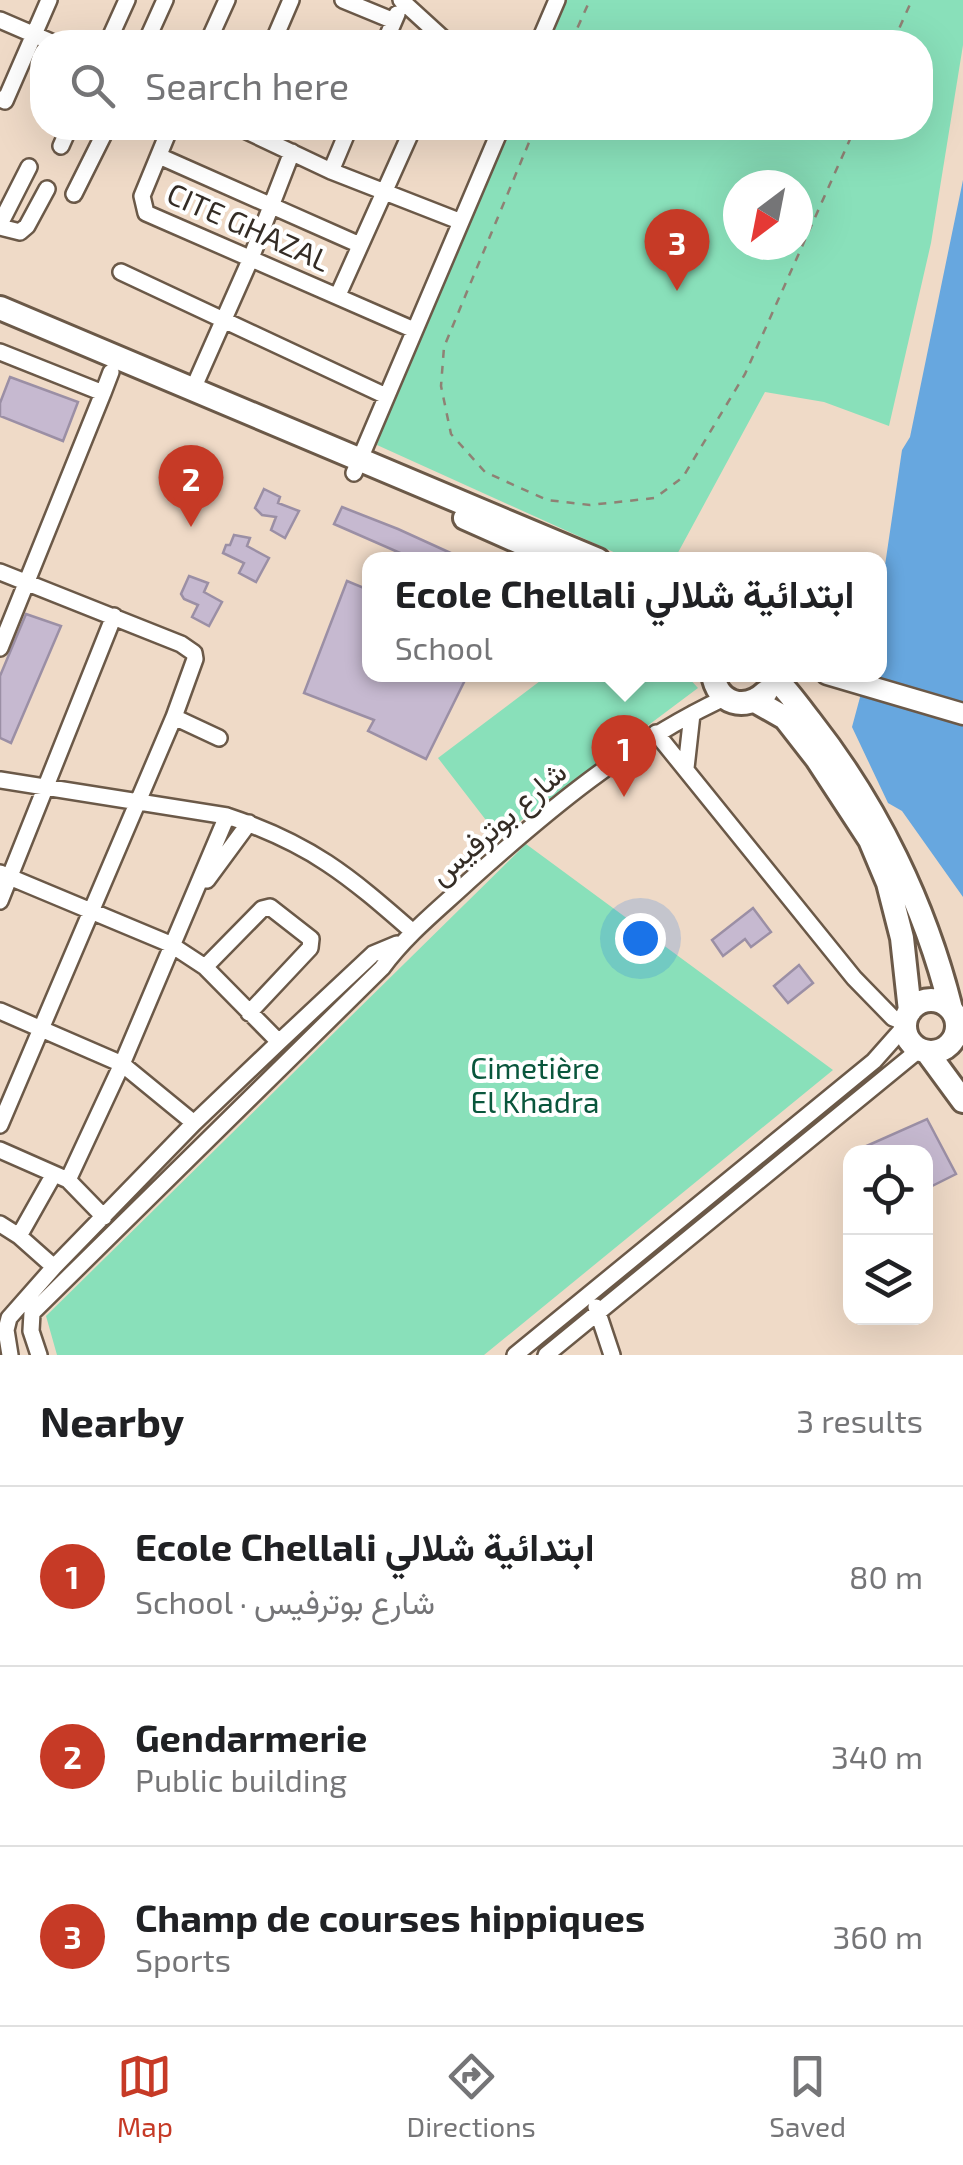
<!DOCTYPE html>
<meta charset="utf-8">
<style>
body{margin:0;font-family:"Exo 2",Vazirmatn,sans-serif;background:#f6f6f6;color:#202124}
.controls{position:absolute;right:30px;bottom:30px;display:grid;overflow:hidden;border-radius:20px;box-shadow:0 10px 40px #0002}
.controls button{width:90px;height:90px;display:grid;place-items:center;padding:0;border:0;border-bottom:2px solid #e0e0e0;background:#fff;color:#202124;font:50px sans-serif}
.compass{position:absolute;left:723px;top:170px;width:90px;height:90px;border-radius:50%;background:#fff;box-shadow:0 10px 40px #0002;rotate:212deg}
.you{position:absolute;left:640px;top:938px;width:35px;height:35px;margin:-25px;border:8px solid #fff;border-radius:50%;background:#1a73e8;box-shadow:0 0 0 15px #1a73e833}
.badge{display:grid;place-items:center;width:65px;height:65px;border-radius:50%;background:#c63a26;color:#fff;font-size:32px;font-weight:700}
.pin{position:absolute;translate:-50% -82px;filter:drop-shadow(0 2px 5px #0008)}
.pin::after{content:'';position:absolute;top:52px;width:35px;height:30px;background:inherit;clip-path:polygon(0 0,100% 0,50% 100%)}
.popup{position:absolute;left:362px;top:552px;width:525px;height:130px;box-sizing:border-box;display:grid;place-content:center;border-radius:20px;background:#fff;filter:drop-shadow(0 2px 8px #0005);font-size:32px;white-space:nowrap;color:#757577}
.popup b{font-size:38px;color:#202124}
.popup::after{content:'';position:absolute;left:50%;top:100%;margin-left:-20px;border:20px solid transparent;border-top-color:#fff}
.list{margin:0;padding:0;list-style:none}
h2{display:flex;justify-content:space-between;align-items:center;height:130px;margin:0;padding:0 40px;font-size:42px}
h2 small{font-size:32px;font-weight:400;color:#757577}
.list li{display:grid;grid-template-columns:65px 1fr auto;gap:30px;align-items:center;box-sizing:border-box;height:180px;padding:0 40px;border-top:2px solid #e0e0e0}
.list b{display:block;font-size:38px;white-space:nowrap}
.list p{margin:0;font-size:32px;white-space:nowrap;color:#757577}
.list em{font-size:32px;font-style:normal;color:#757577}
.icon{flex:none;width:55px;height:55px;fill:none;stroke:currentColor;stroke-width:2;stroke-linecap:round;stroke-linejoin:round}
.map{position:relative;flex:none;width:963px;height:1355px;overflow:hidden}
.search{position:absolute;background:#fff;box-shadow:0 10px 40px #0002;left:30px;right:30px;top:30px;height:110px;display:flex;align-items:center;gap:25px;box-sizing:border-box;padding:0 35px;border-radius:40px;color:#757577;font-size:38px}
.sheet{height:670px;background:#fff}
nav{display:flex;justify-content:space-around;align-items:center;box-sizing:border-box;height:140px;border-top:2px solid #e0e0e0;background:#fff;font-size:28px;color:#757577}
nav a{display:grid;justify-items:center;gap:5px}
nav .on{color:#c63a26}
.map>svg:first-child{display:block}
</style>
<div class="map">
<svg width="963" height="1355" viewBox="0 0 963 1355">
<rect width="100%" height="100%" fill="#efdac7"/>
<path fill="#89e0ba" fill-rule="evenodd" d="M560 0H963V45L931 243 889 426 824 402 765 392 674 560 629 559 377 445 413 338 505 128H920V42H542ZM738 185H798V245H738Z
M548 675H686L698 688 499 837 438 758Z
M526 844 833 1070 484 1355H57L46 1316Z"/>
<path fill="#67a7df" d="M963 180V897L902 811 888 803 852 727 866 675 879 674V606L902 450 910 437Z"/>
<path fill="#c6b9d0" stroke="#9b8fa5" stroke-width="2.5" d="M10 377 78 402 63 441 0 416V403Z
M264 489 280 497 278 503 299 511 285 538 271 530 276 517 262 515 255 508Z
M342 507 398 529 466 560H416L334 524Z
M234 535 250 538 247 546 269 558 256 582 239 573 244 563 223 553 226 545H230Z
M189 576 208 583 204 592 222 602 209 626 192 617 198 605 184 599 181 594Z
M347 581 369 590V674H468L426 759 368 731 374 720 304 693Z
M26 614 61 626 11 743 0 738V676Z
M753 908 771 932 751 947 745 939 723 956 712 940Z
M799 965 813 983 788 1003 774 986Z
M927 1119 956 1174 926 1189V1152H853Z"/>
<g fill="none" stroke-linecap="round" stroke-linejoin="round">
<g stroke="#6b5948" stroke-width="20">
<path id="minor" d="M343 0 394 21
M401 0 447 42
M0 20 51 42
M108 42 127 0
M146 42 165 0
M208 42 227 0
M273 42 291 0
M385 42 397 14
M539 42 557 0
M0 99 5 101 49 0
M170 128 142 196 146 213 414 330
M240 128 331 171 459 221
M61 146 69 128
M159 156 360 245
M331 171 349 128
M74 194 107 128
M0 224 29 167
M0 227 20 232 27 226 47 189
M121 272 386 396
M338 295 413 128
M0 352 103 393 111 372
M193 389 251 258 292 152
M354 473 501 128
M0 572 181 644 194 653 195 659 174 717 0 1125
M0 648 103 393
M174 717 219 738
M656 733 854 978 893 1018 906 1023
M686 768 692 714
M0 780 227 816C311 844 348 875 413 932
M0 873 170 944 205 967 279 1042
M207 880 249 823
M0 901 114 616
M205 967 262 909 270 907 311 939 310 948 249 1013
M0 1011 122 1064 194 1123
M0 1150 68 1180 104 1217
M68 1180 122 1064 227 816
M0 1224 19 1236 54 1267
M19 1236 54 1174
M596 1307 612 1355
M32 1313 382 968C407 934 439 909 469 881 548 810 628 743 724 698
M32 1313 31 1331 39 1355
M10 1355 6 1330 9 1318 54 1267 194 1123 279 1042 373 954 397 944
M515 1355 874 1061 905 1026
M546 1355 920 1049"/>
</g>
<g stroke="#6b5948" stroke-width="25">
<path id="major" d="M827 674 963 714"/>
</g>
<g stroke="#6b5948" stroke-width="28">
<path id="highway" d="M0 308 598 560
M465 518 560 560
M713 674C717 704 745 712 766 692
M771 675C787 688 798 706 811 722 877 806 925 905 951 1009
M755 701 785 718 817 759 870 840 888 883 902 938 910 1011
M905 1026a26 26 0 1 1 52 0a26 26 0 1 1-52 0Z
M927 1052 963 1101"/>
</g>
<path stroke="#8f8174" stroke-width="2.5" stroke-dasharray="8 8" stroke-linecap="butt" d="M571 42 590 0
M893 42 912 0
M535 128 444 347 441 386 451 434 485 472 547 500 590 505 655 498 683 477 745 374 855 128"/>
<use href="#minor" stroke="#fff" stroke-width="15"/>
<use href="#major" stroke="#fff" stroke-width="20"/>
<use href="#highway" stroke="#fff" stroke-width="22"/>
</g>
<g text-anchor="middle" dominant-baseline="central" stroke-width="8" stroke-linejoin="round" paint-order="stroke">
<g font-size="30" fill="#342c25" stroke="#fff">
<text transform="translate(249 226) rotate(24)">CITE GHAZAL</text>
<text transform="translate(497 822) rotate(-41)">شارع بوترفيس</text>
</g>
<g font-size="30" fill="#09563c" stroke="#fff">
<text x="535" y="1067">Cimetière<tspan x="535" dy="34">El Khadra</tspan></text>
</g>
</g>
</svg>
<div class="controls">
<button><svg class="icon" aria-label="locate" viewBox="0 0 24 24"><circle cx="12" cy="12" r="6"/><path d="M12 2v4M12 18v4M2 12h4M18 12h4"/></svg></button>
<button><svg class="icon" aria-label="layers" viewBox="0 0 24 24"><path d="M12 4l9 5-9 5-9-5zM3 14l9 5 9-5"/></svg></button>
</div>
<svg class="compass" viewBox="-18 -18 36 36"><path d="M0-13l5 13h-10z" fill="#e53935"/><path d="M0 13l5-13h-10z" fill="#757577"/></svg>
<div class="you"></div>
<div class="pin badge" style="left:624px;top:797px">1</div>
<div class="popup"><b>Ecole Chellali ابتدائية شلالي</b>School</div>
<div class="pin badge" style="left:191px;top:527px">2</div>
<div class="pin badge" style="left:677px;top:291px">3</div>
<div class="search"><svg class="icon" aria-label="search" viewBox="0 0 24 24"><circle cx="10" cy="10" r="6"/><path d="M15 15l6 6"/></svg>Search here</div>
</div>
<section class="sheet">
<h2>Nearby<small>3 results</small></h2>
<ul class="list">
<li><span class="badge">1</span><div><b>Ecole Chellali ابتدائية شلالي</b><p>School · شارع بوترفيس</p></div><em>80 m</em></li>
<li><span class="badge">2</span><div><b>Gendarmerie</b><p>Public building</p></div><em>340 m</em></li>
<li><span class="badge">3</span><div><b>Champ de courses hippiques</b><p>Sports</p></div><em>360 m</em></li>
</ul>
</section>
<nav>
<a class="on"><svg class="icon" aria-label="map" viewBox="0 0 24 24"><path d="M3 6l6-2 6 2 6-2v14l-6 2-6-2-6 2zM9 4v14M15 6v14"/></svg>Map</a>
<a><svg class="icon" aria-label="directions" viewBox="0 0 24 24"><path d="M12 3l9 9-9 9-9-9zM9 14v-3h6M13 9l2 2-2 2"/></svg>Directions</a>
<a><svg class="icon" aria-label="saved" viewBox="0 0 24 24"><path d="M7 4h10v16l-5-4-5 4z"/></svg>Saved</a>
</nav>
